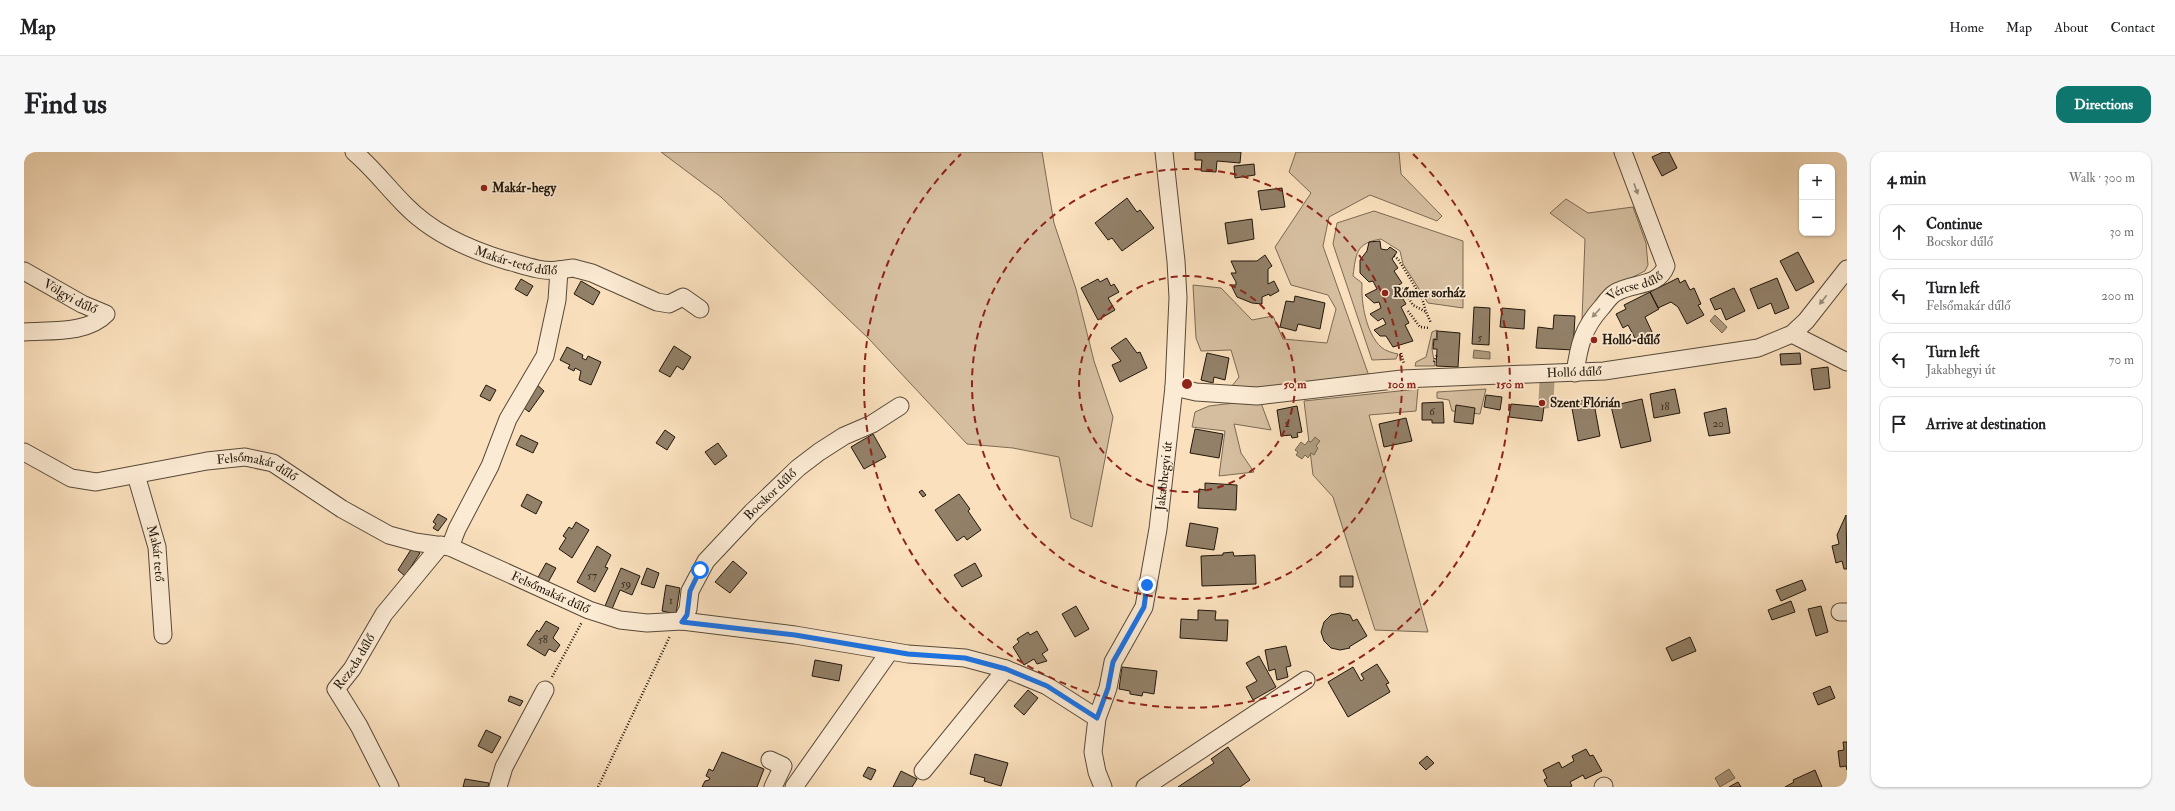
<!DOCTYPE html>
<meta charset="utf-8">
<style>
body{margin:0;font-family:"IM FELL Double Pica",serif;background:#f6f6f6;color:#202124}
.controls{position:absolute;right:12px;top:12px;display:grid;overflow:hidden;border-radius:8px;box-shadow:0 1px 3px #0004}
.controls button{width:36px;height:36px;display:grid;place-items:center;padding:0;border:0;border-bottom:1px solid #e0e0e0;background:#fff;color:#202124;font:20px sans-serif}
.stop{position:absolute;width:12px;height:12px;margin:-9px;border:3px solid #1a73e8;border-radius:50%;background:#fff}
.stop.end{background:#1a73e8;border-color:#fff;box-shadow:0 1px 4px #0008}
.list{margin:0;padding:0;list-style:none}
h2{display:flex;justify-content:space-between;align-items:center;height:52px;margin:0;padding:0 16px;font-size:17px}
h2 small{font-size:13px;font-weight:400;color:#757577}
.list li{display:grid;grid-template-columns:26px 1fr auto;gap:12px;align-items:center;box-sizing:border-box;height:56px;margin:0 8px 8px;padding:0 8px;border:1px solid #e0e0e0;border-radius:12px}
.list b{display:block;font-size:15px;white-space:nowrap}
.list p{margin:0;font-size:13px;white-space:nowrap;color:#757577}
.list em{font-size:13px;font-style:normal;color:#757577}
.icon{flex:none;width:22px;height:22px;fill:none;stroke:currentColor;stroke-width:2;stroke-linecap:round;stroke-linejoin:round}
.map{position:relative;flex:none;width:1823px;height:635px;overflow:hidden;border-radius:12px}
header{display:flex;align-items:center;gap:24px;box-sizing:border-box;height:56px;padding:0 20px;background:#fff;border-bottom:1px solid #e0e0e0}
header strong{font-size:19px}
nav{display:flex;gap:22px;margin-inline-start:auto;font-size:14px}
.intro{display:flex;align-items:center;justify-content:space-between;box-sizing:border-box;height:96px;padding:0 24px}
h1{margin:0;font-size:28px}
.button{padding:10px 18px;border-radius:12px;background:#0f766e;color:#fff;font-size:14px;font-weight:700}
main{display:flex;gap:24px;padding:0 24px}
aside{flex:1;background:#fff;border-radius:12px;box-shadow:0 1px 3px #0004}
.map>svg:first-child{display:block}
</style>
<header>
<strong>Map</strong>
<nav><a>Home</a><a>Map</a><a>About</a><a>Contact</a></nav>
</header>
<div class="intro"><h1>Find us</h1><a class="button">Directions</a></div>
<main>
<div class="map">
<svg width="1823" height="635" viewBox="0 0 1823 635">
<rect width="100%" height="100%" fill="#fae0bd"/>
<filter id="stains"><feTurbulence type="fractalNoise" baseFrequency=".005" numOctaves="4"/><feColorMatrix values="0 0 0 0 .2 0 0 0 0 .09 0 0 0 0 .02 0 0 0 .5 -.17"/></filter>
<radialGradient id="worn" r=".72"><stop offset=".6" stop-color="#630" stop-opacity="0"/><stop offset="1" stop-color="#630" stop-opacity=".3"/></radialGradient>
<path fill="#d5be9f" stroke="#7b6a55" d="M637 0H1018L1030 71 1052 137 1070 209 1089 265 1068 375 1047 366 1035 305 989 296 943 292 845 187 697 45Z
M1272 0H1375L1377 22 1418 64 1413 69 1346 43 1305 65 1299 94 1345 224 1204 239 1215 225 1207 198 1177 199 1172 186 1169 133 1197 136 1228 168 1249 164 1259 187 1303 191 1312 157 1304 143 1267 133 1251 95 1287 41 1265 20Z
M1542 47 1564 61 1609 55 1622 91 1624 113 1621 119 1581 139 1558 168 1561 87 1526 61Z
M1350 59 1439 89V156L1404 151 1379 112 1376 99 1357 87C1332 91 1332 101 1329 124L1338 131C1337 151 1342 181 1357 195 1361 199 1369 201 1374 202L1372 207 1348 208 1309 92 1313 71Z
M1413 178 1412 187H1409L1408 197 1411 214H1391L1392 210 1402 205 1408 180Z
M1394 237 1392 259 1345 263 1404 480 1351 478 1309 345 1289 323 1280 249Z
M1462 237 1456 262 1428 259 1425 248 1413 246V240Z
M1210 251H1237L1247 278 1210 272 1217 301 1230 320 1195 324 1201 279 1168 275 1171 260 1185 254Z"/>
<path fill="#b09c80" stroke="#776751" d="M1691 163 1703 175 1698 181 1686 169Z
M1450 198 1466 200V207L1449 206Z
M1291 285 1296 289 1292 294 1294 296 1290 303 1287 301 1284 306 1281 303 1278 307 1272 303 1274 300 1271 298 1277 290 1281 293 1284 289 1287 290Z
M1705 617 1711 626 1696 635 1691 626Z"/>
<g fill="none" stroke-linecap="round" stroke-linejoin="round">
<path stroke="#b09c80" stroke-width="15" d="M1522 249 1523 229"/>
</g>
<path fill="#928068" stroke="#21170b" d="M1171 0H1217L1216 11 1193 9 1192 20 1177 19 1178 8H1171Z
M1639 0H1645L1653 16 1638 24 1628 5Z
M1230 12 1231 23 1211 26 1210 14Z
M1258 36 1261 55 1237 58 1234 39Z
M1103 46 1113 60 1116 58 1130 76 1098 99 1088 86 1084 88 1071 71Z
M1228 67 1230 87 1204 92 1201 71Z
M1356 89 1357 97 1363 98 1366 95 1373 100 1368 107 1374 116 1370 119 1378 131 1372 135 1382 152 1377 155 1385 171 1381 173 1389 189 1369 195 1362 184H1356L1350 178 1362 172 1359 166 1354 169 1346 162 1357 156 1355 150 1350 151 1341 143 1353 137 1349 129 1345 130 1336 121V108L1343 99 1345 90Z
M1774 100 1790 130 1772 139 1756 109Z
M1241 103 1248 114 1244 117V132L1250 129 1255 139 1246 144 1245 142 1238 145V152L1228 151 1213 145 1207 133H1212V130L1207 121H1212V120L1207 109H1233Z
M1083 126 1087 134 1090 132 1095 140 1084 146 1091 158 1074 168 1057 136 1074 127 1076 130Z
M1654 126 1656 131 1661 128 1666 138 1670 136 1677 152 1674 153 1680 163 1663 172 1654 155 1647 150 1634 156 1626 140Z
M1753 126 1765 156 1751 162 1747 151 1734 157 1726 137Z
M497 127 509 134 503 144 491 137Z
M557 129 576 140 569 153 550 142Z
M1710 136 1721 159 1702 168 1697 156 1691 158 1686 147Z
M1626 140 1635 157 1621 165 1628 180 1612 188 1604 173 1599 176 1592 162 1602 157 1600 153Z
M1271 144 1301 151 1296 177 1274 172 1272 179 1256 175 1262 149 1270 150Z
M1450 155 1466 156 1465 193 1448 192Z
M1478 156 1501 158 1500 177 1476 175Z
M1530 163 1551 164 1549 198 1512 196 1514 175 1529 177Z
M1413 179 1436 181 1434 215 1412 214 1413 197H1409L1410 187 1413 188Z
M1102 186 1113 201 1116 200 1123 216 1096 230 1088 213 1097 209 1087 196Z
M650 194 667 205 659 218 653 214 646 225 635 219Z
M543 195 559 203 558 206 562 208 564 204 577 210 567 233 555 228 557 219 551 216 550 219 544 216 546 213 536 208Z
M1183 201 1205 206 1201 228 1190 225 1189 231 1177 228Z
M1776 201 1777 212 1757 213 1756 202Z
M1804 215 1806 236 1790 238 1787 217Z
M511 231 520 239 505 260 495 252Z
M462 233 472 238 466 249 456 244Z
M1651 237 1656 261 1630 266 1626 242Z
M1462 243 1478 245 1476 258 1460 255Z
M1569 246 1576 284 1554 289 1547 251Z
M1618 247 1627 289 1597 296 1587 254Z
M1419 250 1420 271H1408V268H1398V251Z
M1487 252 1520 255 1518 269 1485 265Z
M1432 253 1451 256 1449 272 1430 270Z
M1273 254 1278 280 1273 281 1274 285 1268 286 1267 283 1257 284 1253 258Z
M1702 256 1706 281 1685 284 1680 261Z
M1382 266 1388 289 1360 295 1355 272Z
M1171 277 1199 282 1195 306 1166 301Z
M641 278 651 285 643 298 632 291Z
M849 282 862 305 840 317 827 295Z
M497 283 514 291 509 301 492 293Z
M694 291 703 304 691 313 681 300Z
M1181 331 1213 333 1212 358 1174 356 1175 337 1181 338Z
M898 338 902 343 899 345 895 340Z
M503 342 518 350 512 362 497 354Z
M935 342 946 357 944 359 957 378 943 388 940 384 933 389 911 358Z
M414 362 423 367 414 379 409 376 412 372 409 370Z
M1822 363 1823 417H1820L1818 409 1812 411 1808 394 1815 392 1813 383Z
M552 370 565 378 548 406 535 397 542 386 539 384 545 375 548 377Z
M1166 371 1194 376 1190 398 1162 394Z
M573 394 587 403 581 415 584 416 571 440 553 430Z
M388 396 396 401 381 424 374 418Z
M1209 400 1210 404 1231 403 1232 432 1178 434 1177 404 1199 403V401Z
M709 409 723 421 706 441 691 430Z
M522 411 532 416 522 434 512 429Z
M951 411 958 424 938 435 930 423Z
M597 416 616 424 608 443 596 438 588 457 581 454Z
M623 416 635 421 630 436 617 432Z
M1316 424H1329V435H1316Z
M1778 428 1782 438 1757 449 1752 438Z
M642 433 656 436 652 462 638 459Z
M1767 449 1771 460 1748 468 1744 458Z
M1052 454 1065 477 1051 485 1038 462Z
M1797 454 1804 480 1792 484 1784 457Z
M1174 458 1192 459 1191 468H1204L1203 489 1156 486 1157 467 1174 468Z
M1316 461 1326 463 1329 469 1333 467 1343 484 1325 495 1326 496 1316 498 1307 496 1300 489 1297 480 1300 470 1307 463Z
M522 469 535 476 529 486 536 493 531 500 525 497 521 504 503 493 513 478 515 480Z
M1013 479 1024 498 1018 502 1023 509 1013 512 1010 507 1000 513 989 495 995 490 993 487 1004 480 1006 483Z
M1666 485 1672 499 1648 509 1642 496Z
M1262 494 1267 514 1262 515 1264 525 1253 528 1251 517 1245 519 1241 498Z
M1235 504 1252 535 1229 548 1222 535 1233 529 1222 511Z
M791 508 818 513 815 529 788 524Z
M1353 512 1365 531 1362 532 1366 540 1324 565 1304 530 1329 515 1337 529 1340 527 1337 522Z
M1098 515 1133 519 1130 542 1119 540 1118 544 1106 542V539L1095 537Z
M1806 534 1811 546 1794 553 1789 541Z
M1004 538 1014 546 1000 563 990 554Z
M486 544 499 549 496 554 484 549Z
M462 578 477 585 468 601 454 594Z
M1819 590H1823V618L1822 614 1816 615 1814 599 1820 598Z
M1204 595 1226 628 1216 635H1154L1190 611 1187 607Z
M1562 597 1566 604 1569 603 1578 619 1561 627 1559 623 1546 630 1548 634 1546 635H1524L1520 628 1523 626 1519 618 1535 610 1538 616 1550 609 1548 604Z
M698 600 740 617 733 635H678L681 629 685 628 686 626 682 624 685 617 689 619Z
M951 602 984 611 977 634 960 629 961 626 946 622Z
M1403 604 1410 611 1402 618 1395 611Z
M844 615 852 618 847 628 839 624Z
M1791 618 1798 635H1761L1770 630 1769 628Z
M877 619 893 627 888 635H869Z
M441 627 465 631 464 635H439Z
M1714 630 1717 635H1705Z"/>
<g fill="none" stroke-linecap="round" stroke-linejoin="round">
<g stroke="#574938" stroke-width="19">
<g id="minor">
<path id="s1" d="M330 0C349 16 363 35 381 53 409 82 446 98 484 109 502 114 517 120 535 118L533 148 521 204 484 267 466 314 433 377 426 395"/>
<path d="M535 118 549 116 568 121 633 150 645 152 659 145 676 157"/>
<path id="s2" d="M0 119 58 152 82 162C63 182 26 178 0 180"/>
<path d="M1768 182 1823 210"/>
<path id="s3" d="M1551 221C1555 193 1559 176 1578 155 1582 150 1586 144 1591 141 1608 130 1634 136 1642 114L1599 0"/>
<path id="s4" d="M1150 235 1172 240 1233 244 1378 227 1580 219 1734 196 1768 182 1782 169 1823 117"/>
<path id="s5" d="M0 300 47 326 72 330 183 309 221 305 249 311 318 357 365 383 391 390 426 395 565 458 596 468 623 471 658 469 771 483 884 502 941 506 982 517 1023 534 1073 566"/>
<path id="s6" d="M112 323 133 395 139 483"/>
<path d="M1816 460H1823"/>
<path id="s7" d="M658 469 664 457 666 439 682 409 728 360 774 316 795 300 820 284 848 272 876 254"/>
<path d="M746 608 759 614 749 635"/>
<path d="M899 619 982 517"/>
<path id="s8" d="M366 635 335 574 312 537 328 517 360 462 417 393"/>
<path d="M474 635 480 615 521 538"/>
<path d="M770 635 866 499"/>
<path id="s9" d="M1079 635 1073 620 1069 600 1073 566 1084 536 1089 510 1120 455 1134 377 1150 235 1154 146 1152 109 1140 0"/>
<path d="M1121 635 1282 528"/>
<path d="M1579 635 1580 634"/>
</g>
</g>
<path stroke="#21170b" stroke-width="2.5" stroke-dasharray="1 2" stroke-linecap="butt" d="M1370 104 1374 107 1398 146 1402 160 1407 171
M1378 136 1389 153 1402 160
M1384 159 1396 175 1406 176
M1377 201 1380 212
M1410 210 1413 203
M528 525 558 470
M574 635 646 484"/>
<use href="#minor" stroke="#fcebd4" stroke-width="17"/>
</g>
<defs><path id="oneway-solid" d="M-6-.8H1V-3.2L6.5 0L1 3.2V.8H-6Z"/></defs>
<g fill="#998c7a">
<use href="#oneway-solid" transform="translate(1612 37) rotate(70)"/>
<use href="#oneway-solid" transform="translate(1799 148) rotate(128)"/>
<use href="#oneway-solid" transform="translate(1572 161) rotate(133)"/>
</g>
<g fill="none" stroke-linecap="round" stroke-linejoin="round">
<path stroke="#1a73e8" stroke-width="5" d="M676 418 666 439 663 463 658 470 771 483 884 502 941 506 982 517 1023 534 1073 566 1084 536 1089 510 1120 455 1123 433"/>
</g>
<g fill="none" stroke="#8f2418" stroke-width="2" stroke-dasharray="7 5">
<circle cx="1163" cy="232" r="108"/>
<circle cx="1163" cy="232" r="215"/>
<path d="M1389 2A323 323 0 1 1 937 2"/>
</g>
<g fill="#8f2418" stroke="#fcebd4" stroke-width="1.5">
<circle cx="460" cy="36" r="4"/>
<circle cx="1361" cy="141" r="4"/>
<circle cx="1570" cy="188" r="4"/>
<circle cx="1518" cy="251" r="4"/>
</g>
<g text-anchor="middle" dominant-baseline="central" stroke-width="3.5" stroke-linejoin="round" paint-order="stroke">
<g font-size="11" fill="#3d3122">
<text x="1456" y="185">5</text>
<text x="1641" y="254">18</text>
<text x="1408" y="259">6</text>
<text x="1263" y="271">2</text>
<text x="1694" y="271">20</text>
<text x="568" y="423">57</text>
<text x="602" y="431">59</text>
<text x="647" y="448">1</text>
<text x="519" y="487">58</text>
</g>
<g font-size="13" font-weight="bold" fill="#21170b" stroke="#fcebd4" text-anchor="start">
<text x="468" y="36">Makár-hegy</text>
<text x="1369" y="141">Rőmer sorház</text>
<text x="1578" y="188">Holló-dűlő</text>
<text x="1526" y="251">Szent Flórián</text>
</g>
<g font-size="13" fill="#21170b" stroke="#fcebd4">
<text stroke="none"><textPath href="#s1" startOffset="200">Makár-tető dűlő</textPath></text>
<text stroke="none"><textPath href="#s3" startOffset="113">Vércse dűlő</textPath></text>
<text stroke="none"><textPath href="#s2" startOffset="53">Völgyi dűlő</textPath></text>
<text stroke="none"><textPath href="#s4" startOffset="402">Holló dűlő</textPath></text>
<text stroke="none"><textPath href="#s5" startOffset="244">Felsőmakár dűlő</textPath></text>
<text stroke="none"><textPath href="#s9" startOffset="325">Jakabhegyi út</textPath></text>
<text stroke="none"><textPath href="#s7" startOffset="158">Bocskor dűlő</textPath></text>
<text stroke="none"><textPath href="#s6" startOffset="81">Makár tető</textPath></text>
<text stroke="none"><textPath href="#s5" startOffset="568">Felsőmakár dűlő</textPath></text>
<text stroke="none"><textPath href="#s8" startOffset="145">Rezeda dűlő</textPath></text>
</g>
</g>
<circle cx="1163" cy="232" r="6" fill="#8f2418" stroke="#fcebd4" stroke-width="2"/>
<g font-size="12" text-anchor="middle" font-weight="bold" fill="#8f2418" stroke="#fcebd4" stroke-width="3.5" stroke-linejoin="round" paint-order="stroke">
<text x="1271" y="236">50 m</text>
<text x="1378" y="236">100 m</text>
<text x="1486" y="236">150 m</text>
</g>
<rect width="100%" height="100%" filter="url(#stains)"/>
<rect width="100%" height="100%" fill="url(#worn)"/>
</svg>
<div class="controls">
<button>+</button>
<button>−</button>
</div>
<div class="stop" style="left:676px;top:418px"></div>
<div class="stop end" style="left:1123px;top:433px"></div>
</div>
<aside>
<h2>4 min<small>Walk · 300 m</small></h2>
<ul class="list">
<li><svg class="icon" aria-label="ahead" viewBox="0 0 24 24"><path d="M12 20V5M6 11l6-6 6 6"/></svg><div><b>Continue</b><p>Bocskor dűlő</p></div><em>30 m</em></li>
<li><svg class="icon" aria-label="left" viewBox="0 0 24 24"><path d="M17 20v-9H6M10 6l-5 5 5 5"/></svg><div><b>Turn left</b><p>Felsőmakár dűlő</p></div><em>200 m</em></li>
<li><svg class="icon" aria-label="left" viewBox="0 0 24 24"><path d="M17 20v-9H6M10 6l-5 5 5 5"/></svg><div><b>Turn left</b><p>Jakabhegyi út</p></div><em>70 m</em></li>
<li><svg class="icon" aria-label="arrive" viewBox="0 0 24 24"><path d="M6 21V4h12l-3 4 3 4H6"/></svg><div><b>Arrive at destination</b></div></li>
</ul>
</aside>
</main>
